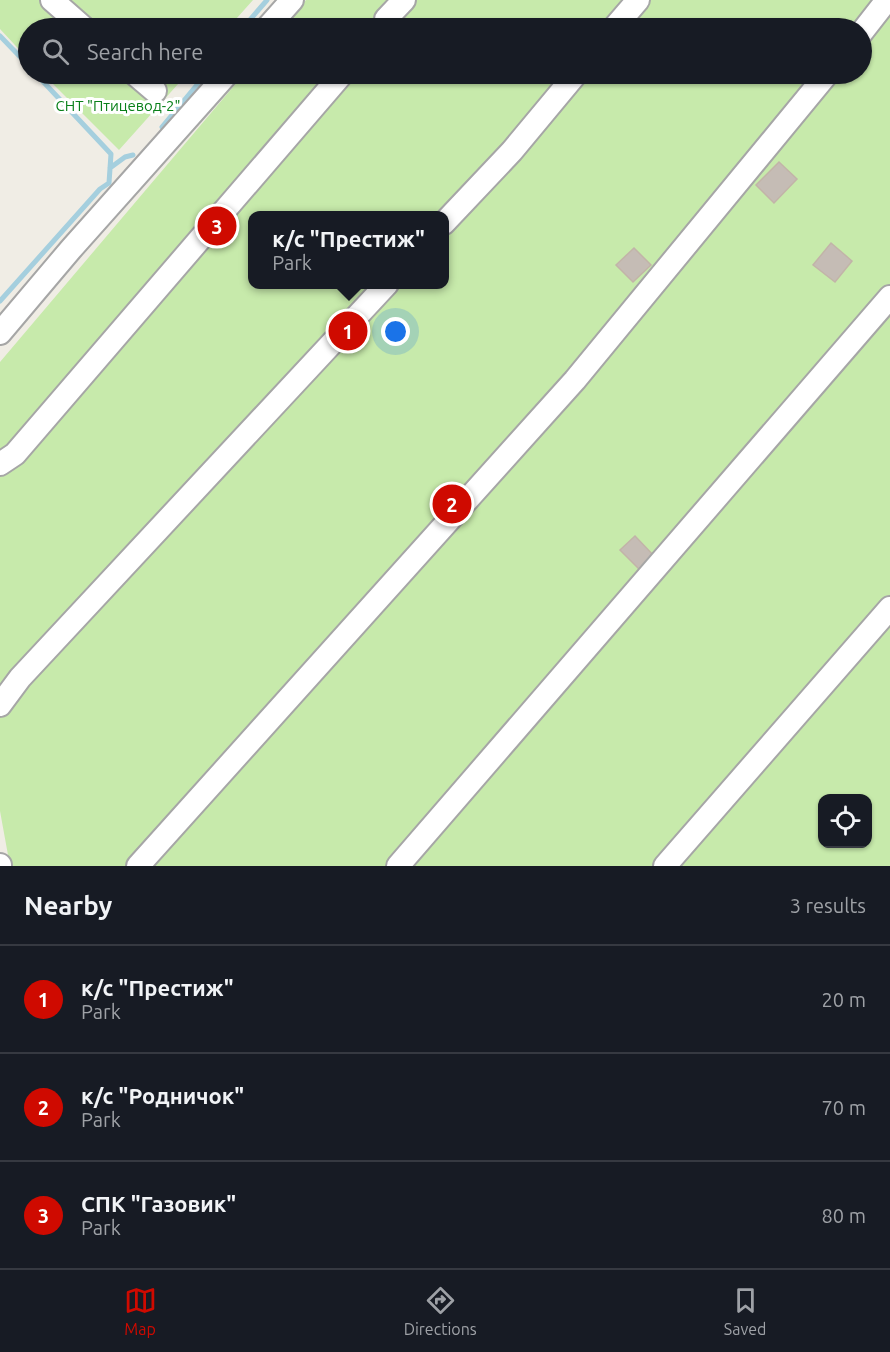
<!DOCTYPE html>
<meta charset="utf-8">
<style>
body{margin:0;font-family:Ubuntu,sans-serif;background:#242831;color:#f1f3f6}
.controls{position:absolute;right:18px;bottom:18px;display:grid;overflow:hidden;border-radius:12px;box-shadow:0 2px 4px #0004}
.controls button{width:54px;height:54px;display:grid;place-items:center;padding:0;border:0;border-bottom:2px solid #363941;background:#171b24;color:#f1f3f6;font:30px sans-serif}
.you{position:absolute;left:396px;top:332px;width:21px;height:21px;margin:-15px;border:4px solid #fff;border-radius:50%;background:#1a73e8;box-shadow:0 0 0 9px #1a73e833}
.badge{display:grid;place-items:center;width:39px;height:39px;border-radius:50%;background:#cf0a00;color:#fff;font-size:20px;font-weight:700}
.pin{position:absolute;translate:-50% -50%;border:3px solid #fff;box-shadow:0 2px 6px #0006}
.popup{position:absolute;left:248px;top:211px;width:201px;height:78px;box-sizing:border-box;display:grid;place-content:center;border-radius:12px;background:#171b24;filter:drop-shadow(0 2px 4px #0005);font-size:20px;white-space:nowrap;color:#9ea1a6}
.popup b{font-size:22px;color:#f1f3f6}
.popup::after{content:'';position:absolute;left:50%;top:100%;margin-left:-12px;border:12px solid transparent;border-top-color:#171b24}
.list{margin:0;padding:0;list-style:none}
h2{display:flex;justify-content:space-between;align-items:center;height:78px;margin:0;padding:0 24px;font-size:26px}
h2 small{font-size:20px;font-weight:400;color:#9ea1a6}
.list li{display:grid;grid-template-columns:39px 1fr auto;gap:18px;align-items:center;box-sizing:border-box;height:108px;padding:0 24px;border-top:2px solid #363941}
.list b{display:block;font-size:22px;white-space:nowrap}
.list p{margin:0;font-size:20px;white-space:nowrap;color:#9ea1a6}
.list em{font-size:20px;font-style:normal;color:#9ea1a6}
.icon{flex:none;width:33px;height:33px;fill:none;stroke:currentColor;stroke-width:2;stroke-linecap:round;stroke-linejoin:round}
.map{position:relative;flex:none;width:890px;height:866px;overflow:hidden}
.search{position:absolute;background:#171b24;box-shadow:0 2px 4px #0004;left:18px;right:18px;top:18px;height:66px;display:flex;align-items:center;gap:15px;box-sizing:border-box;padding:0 21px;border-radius:33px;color:#9ea1a6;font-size:22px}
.sheet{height:402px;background:#171b24}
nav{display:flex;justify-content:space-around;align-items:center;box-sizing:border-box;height:84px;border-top:2px solid #363941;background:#171b24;font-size:16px;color:#9ea1a6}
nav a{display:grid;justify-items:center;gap:3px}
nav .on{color:#cf0a00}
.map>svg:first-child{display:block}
</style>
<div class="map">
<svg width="890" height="866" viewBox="0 0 890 866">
<rect width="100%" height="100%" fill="#f0ede5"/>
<path fill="#c7eaab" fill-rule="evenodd" d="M0 0H253L228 28H28V59L0 29Z
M306 0H890V866H10L0 811V362L244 74H862V28H282ZM252 216H444V284H252ZM822 798H868V844H822Z
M43 74H187L119 150Z"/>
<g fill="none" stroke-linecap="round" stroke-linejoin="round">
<path stroke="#a5cfde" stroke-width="5" d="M243 28 267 0
M0 36 28 65
M162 127 206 74
M110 168 125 157 133 155
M0 301 100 189 109 183 111 154 36 74"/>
</g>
<path fill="#c5bcb5" stroke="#c2b4a8" stroke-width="1.5" d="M779 162 797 179 774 203 756 185Z
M831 243 852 261 835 282 813 265Z
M634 248 651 265 633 282 616 265Z
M635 536 656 558 642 572 620 550Z"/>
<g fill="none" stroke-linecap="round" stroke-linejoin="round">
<g stroke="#a6a6a6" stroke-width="26">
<path id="minor" d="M52 0 84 28
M386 19 404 0
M267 28 292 0
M614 28 638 0
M862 32 887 0
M135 74 155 91
M444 223 512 151 576 74
M0 333 71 249 227 74
M0 464 15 454 342 74
M0 705 20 678 387 284
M0 865V866
M138 866 575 380 827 74
M398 866 890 297
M665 866 890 608"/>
</g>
<use href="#minor" stroke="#fff" stroke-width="22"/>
</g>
<g text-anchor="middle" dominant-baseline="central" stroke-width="6" stroke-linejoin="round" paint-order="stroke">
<g font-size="15" fill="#0a801a" stroke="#fff">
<text x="118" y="105">СНТ "Птицевод-2"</text>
</g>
</g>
</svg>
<div class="controls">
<button><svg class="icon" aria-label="locate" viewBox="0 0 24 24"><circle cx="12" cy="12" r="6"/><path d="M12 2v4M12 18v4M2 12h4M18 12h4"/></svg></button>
</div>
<div class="you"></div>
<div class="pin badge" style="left:348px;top:331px">1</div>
<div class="popup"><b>к/с &quot;Престиж&quot;</b>Park</div>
<div class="pin badge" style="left:452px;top:504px">2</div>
<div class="pin badge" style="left:217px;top:226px">3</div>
<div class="search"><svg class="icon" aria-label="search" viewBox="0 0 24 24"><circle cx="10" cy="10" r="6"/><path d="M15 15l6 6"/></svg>Search here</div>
</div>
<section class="sheet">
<h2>Nearby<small>3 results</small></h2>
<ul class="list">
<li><span class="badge">1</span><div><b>к/с &quot;Престиж&quot;</b><p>Park</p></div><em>20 m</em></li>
<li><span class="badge">2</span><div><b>к/с &quot;Родничок&quot;</b><p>Park</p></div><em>70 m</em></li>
<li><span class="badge">3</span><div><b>СПК &quot;Газовик&quot;</b><p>Park</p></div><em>80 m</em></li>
</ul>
</section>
<nav>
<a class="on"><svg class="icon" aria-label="map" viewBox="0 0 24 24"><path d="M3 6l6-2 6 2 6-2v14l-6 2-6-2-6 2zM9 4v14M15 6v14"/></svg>Map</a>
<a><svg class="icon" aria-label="directions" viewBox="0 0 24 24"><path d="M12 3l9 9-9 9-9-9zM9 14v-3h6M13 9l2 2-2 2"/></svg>Directions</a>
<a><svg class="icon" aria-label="saved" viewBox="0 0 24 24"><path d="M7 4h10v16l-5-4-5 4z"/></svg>Saved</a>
</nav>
